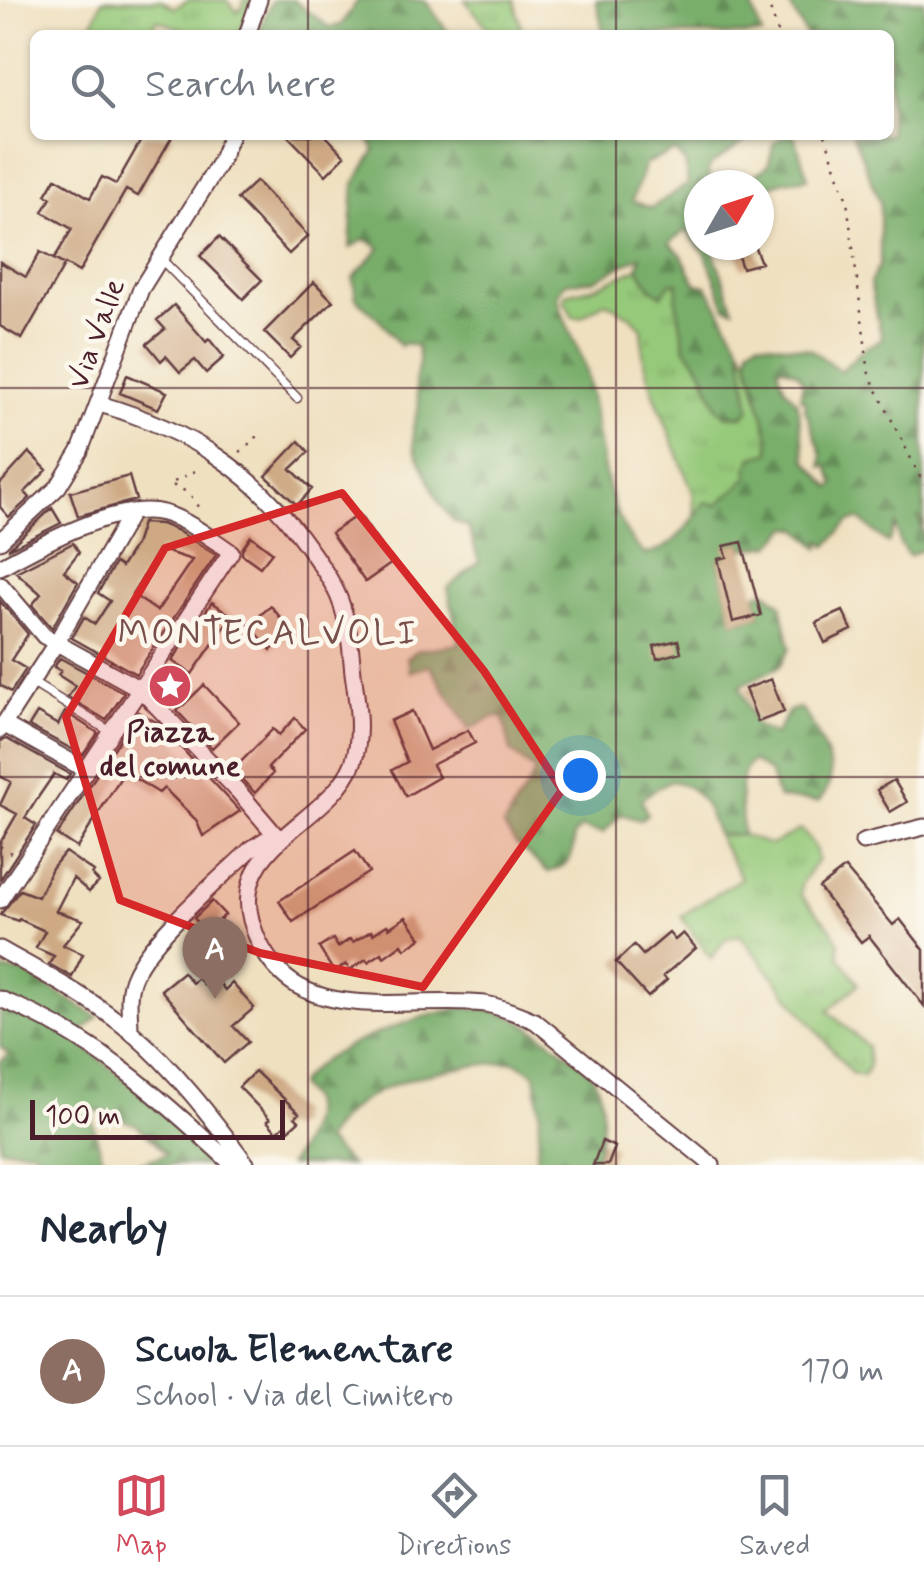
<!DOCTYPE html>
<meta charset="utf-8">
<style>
body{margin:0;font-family:Mynerve,sans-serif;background:#f6f6f7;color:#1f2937}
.compass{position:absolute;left:684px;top:170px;width:90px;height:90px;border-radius:50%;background:#fff;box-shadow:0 2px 8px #0004;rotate:51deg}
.scale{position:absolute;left:30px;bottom:25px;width:255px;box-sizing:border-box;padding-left:10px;border:5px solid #4a1f2b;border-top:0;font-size:28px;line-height:35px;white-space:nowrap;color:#4a1f2b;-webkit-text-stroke:8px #fbf7ec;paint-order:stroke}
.you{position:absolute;left:580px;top:775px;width:35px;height:35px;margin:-25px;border:8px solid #fff;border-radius:50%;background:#1a73e8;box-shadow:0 0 0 15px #1a73e833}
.badge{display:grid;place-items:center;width:65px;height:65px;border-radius:50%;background:#d1495b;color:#fff;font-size:32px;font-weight:700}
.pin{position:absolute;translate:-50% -82px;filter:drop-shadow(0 2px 5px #0008)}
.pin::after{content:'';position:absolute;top:52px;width:35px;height:30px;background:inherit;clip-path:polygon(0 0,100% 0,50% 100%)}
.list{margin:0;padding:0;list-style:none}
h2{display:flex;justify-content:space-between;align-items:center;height:130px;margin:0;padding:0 40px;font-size:42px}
h2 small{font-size:32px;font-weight:400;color:#747a83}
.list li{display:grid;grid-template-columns:65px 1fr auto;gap:30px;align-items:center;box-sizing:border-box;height:150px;padding:0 40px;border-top:2px solid #e0e1e3}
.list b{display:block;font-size:38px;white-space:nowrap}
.list p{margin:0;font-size:32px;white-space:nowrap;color:#747a83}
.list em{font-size:32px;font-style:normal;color:#747a83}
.icon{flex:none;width:55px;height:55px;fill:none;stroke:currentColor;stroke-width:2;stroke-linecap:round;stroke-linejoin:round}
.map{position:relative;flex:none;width:924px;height:1165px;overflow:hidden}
.search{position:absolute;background:#fff;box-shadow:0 2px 8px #0004;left:30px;right:30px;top:30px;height:110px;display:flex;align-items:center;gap:25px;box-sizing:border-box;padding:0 35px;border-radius:15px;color:#747a83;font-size:38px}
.sheet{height:280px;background:#fff}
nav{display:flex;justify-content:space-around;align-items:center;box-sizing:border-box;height:140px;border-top:2px solid #e0e1e3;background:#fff;font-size:28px;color:#747a83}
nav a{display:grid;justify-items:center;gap:5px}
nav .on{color:#d1495b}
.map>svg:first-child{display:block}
</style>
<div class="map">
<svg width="924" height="1165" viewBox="0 0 924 1165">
<defs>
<pattern id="grass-tufts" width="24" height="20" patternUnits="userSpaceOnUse" patternTransform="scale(2.5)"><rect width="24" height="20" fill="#96c97a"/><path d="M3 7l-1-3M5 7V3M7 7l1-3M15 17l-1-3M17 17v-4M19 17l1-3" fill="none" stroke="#83ac6a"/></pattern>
<pattern id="forest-firs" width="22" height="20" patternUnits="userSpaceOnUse" patternTransform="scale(2.5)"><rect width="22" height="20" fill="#78ad6a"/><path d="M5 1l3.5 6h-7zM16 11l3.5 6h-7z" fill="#648c57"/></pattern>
</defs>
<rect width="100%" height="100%" fill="#fbf7ec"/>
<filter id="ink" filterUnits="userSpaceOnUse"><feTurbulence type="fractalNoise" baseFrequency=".01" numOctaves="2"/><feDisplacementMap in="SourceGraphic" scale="20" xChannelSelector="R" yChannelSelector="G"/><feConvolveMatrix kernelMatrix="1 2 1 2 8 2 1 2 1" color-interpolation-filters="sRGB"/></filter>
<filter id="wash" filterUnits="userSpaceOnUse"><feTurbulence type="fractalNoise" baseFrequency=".0048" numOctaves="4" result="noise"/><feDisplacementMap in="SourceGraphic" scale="40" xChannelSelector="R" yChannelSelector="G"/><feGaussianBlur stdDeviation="2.25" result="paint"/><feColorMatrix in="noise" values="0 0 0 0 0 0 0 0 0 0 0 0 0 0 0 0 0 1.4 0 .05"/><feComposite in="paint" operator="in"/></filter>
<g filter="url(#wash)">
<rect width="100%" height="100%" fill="#efe0c0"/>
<path fill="url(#grass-tufts)" stroke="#707452" stroke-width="2.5" d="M102 0H161L174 8 189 0H226L237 12 243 7 244 0H253L239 34 198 35 157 20 148 35H88Z
M465 0H514L523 35H494Z
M638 268 652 289 661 295 670 283 678 282 676 300 685 347 702 369 718 409H749L741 347 748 358 769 437 770 452 739 487 717 505 705 502 695 516 693 493 653 391 643 356 642 329 631 316 605 302 581 317H573L565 301V294L595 287Z
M801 829 815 847 818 860 801 884V895L830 927 839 942V956L859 984 828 1011 867 1046 869 1066 863 1076 851 1073 740 935 725 939 711 959 681 916 741 878 717 835H742L771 845Z"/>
<path fill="url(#forest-firs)" stroke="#61664a" stroke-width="2.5" fill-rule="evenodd" d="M272 0H293L329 27 341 25 358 0H425L450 35H257Z
M596 0H750L762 35H604Z
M787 0H924V527L918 516 924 534V549L909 556 900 544 896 525 888 543 859 519 849 522 827 546 821 540 820 548 798 528 789 527 772 545 744 549 742 542 725 546 727 557 718 560 734 622 761 615 756 595 765 591 781 604 790 648 780 666 740 686 756 726 775 735 789 711 799 708C812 718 834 764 830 780 829 788 824 795 819 802L778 798 769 772 752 761C733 778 744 812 742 835H717C708 809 699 784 669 781L641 799 647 814 640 820 621 814 603 833 581 828 573 836C575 856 569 867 548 872L515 843 504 827C512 806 527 792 535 771L511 752 503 717H493L470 729 429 665 410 672 407 658 418 650 459 644 448 588 479 562 468 527 453 521 439 502 414 448 413 428 419 405 415 381 419 363 417 346 404 343 400 346 382 322 356 298 353 278 380 248 365 239 350 248 354 184 375 150 367 135H754L712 164 708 170 710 185H699V245H711L734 309 726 307 706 255 686 230 669 243 681 254 696 284 707 286 741 347 750 409 743 416 726 415 718 409 702 369 685 347 676 300 678 283H670L662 295 652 289 638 268 641 256 594 280 566 282 558 293C560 318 577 341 584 365 600 418 599 518 645 554 671 552 691 523 705 502L717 505 749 477 747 469 753 457 770 452 769 437 748 358 750 346 758 341 810 349 841 371 864 348 882 340 870 283 880 264V202L853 135H889V35H806ZM674 151 685 163 688 184 651 208 632 201 645 164ZM782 366 798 373 803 383 800 398 806 401 805 408 822 455V467L827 465 835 484 831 488 806 460 797 402 784 386 778 369Z
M785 135H794L808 178 785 181 759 189V185H752L749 178 768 166 774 143Z
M0 970 24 973 98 1017 74 1039 130 1083 218 1165H53L32 1150 0 1148V1062L9 1054 0 1047ZM96 1110 137 1125 167 1154 137 1164 103 1159 92 1120Z
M460 1008C475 1009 492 1009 507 1014 523 1020 588 1065 595 1080 607 1103 602 1142 593 1165H536L540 1112 535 1074 515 1061C450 1068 359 1077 325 1141L351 1165H288C299 1151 318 1117 309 1099 306 1094 301 1091 298 1085 321 1048 418 1016 460 1008Z"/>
<g id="blocks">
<path fill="#cea984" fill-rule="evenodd" d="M144 135H173L138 196 126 190 79 272 65 264 22 339 0 326V262L26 277 40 252 63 264 54 259 72 229 43 212 51 198 46 195 56 178 90 198 102 177 116 184Z
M287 135H325L345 156 326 175Z
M256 181 308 236 289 254 237 199Z
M219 237 262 280 243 299 200 256Z
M734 245H754L761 263 742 268Z
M314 282 333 301 293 340 301 347 290 358 264 332Z
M174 305 206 342 209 339 224 357 206 373 195 360 180 372 166 356 161 361 147 344 165 329 157 320Z
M127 375 167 392 158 409 120 393Z
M299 441 309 452 291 469 312 489 297 505 266 476Z
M29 452 47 470 25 492 30 498 9 517 0 507V484Z
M129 476 136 500 78 516 70 492Z
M52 508 61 523 9 549V548Z
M359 514 392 563 365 582 331 533Z
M142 523 161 524 176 530 216 555 136 674 72 638 84 617 95 624 110 601 98 593 115 563 121 567 135 545ZM161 550 192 560 157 611 132 594Z
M251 536 272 552 260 567 242 554V549Z
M742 542 761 615 733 622 718 559 727 557 724 546Z
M73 543 79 552 64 571 78 582 52 628 32 605 41 594 16 572Z
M0 601 28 634 11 660 26 669 11 692 0 685Z
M212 602 232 616 192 674 172 661Z
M271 606 292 632 271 650 249 624Z
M843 611 852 630 825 643 816 623Z
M678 640 681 652 657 659 654 646Z
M60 658 124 693 106 720 68 697 75 686 58 675 61 671 54 667Z
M771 679 784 712 758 722 745 689Z
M204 685 239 722 212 748 177 711Z
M412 711 429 750 468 730 475 743 432 765 439 777 406 796 392 770 407 762 390 721Z
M65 712 98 733 83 755 29 726 37 713 58 725Z
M138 712 158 723 240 811 203 836 196 820 164 788 159 793 124 772 77 848 57 835Z
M295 718 305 729 268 768 273 773 255 793 233 770 273 729 279 735Z
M7 739 70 774 66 780 54 774 39 796 25 818 36 825 0 880V843L17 814 0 805 11 782 0 776V741Z
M894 780 907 802 890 812 877 790Z
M355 851 369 872 293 922 279 901Z
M65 852 94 872 92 875 99 882 89 892 73 878 56 911 83 920 63 945 83 954 72 977 49 964 54 956 36 948 45 931 19 919 18 921 0 915 20 890 38 897 52 868Z
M845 868 893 925 900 919 924 950V1006L869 936 861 942 819 888Z
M212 901 225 915 219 920 229 931 216 943 194 918Z
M406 917 421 938 405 949 402 944 384 957 382 953 368 962 366 959 350 970 346 964 334 972 319 948 333 939 338 947 350 939 353 942 371 931 373 934 387 925 389 928Z
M669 933 675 940 683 933 696 948 663 976 667 980 648 997 616 962 634 945 643 955Z
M183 972 192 983 198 978 210 991 219 983 225 990 232 983 254 1008 233 1026 248 1042 224 1063 161 990Z
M255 1071 299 1113 295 1117 299 1121 289 1130 285 1125 277 1132 267 1121 270 1119 239 1087Z
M602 1141 615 1147 608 1165H593Z"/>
</g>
</g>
<g filter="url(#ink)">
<use href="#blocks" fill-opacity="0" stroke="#633c41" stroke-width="2.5"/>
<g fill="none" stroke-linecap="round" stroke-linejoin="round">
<g stroke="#633c41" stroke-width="11">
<path id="service" d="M160 258 297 398
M31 682 111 732"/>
</g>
<g stroke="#633c41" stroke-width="19">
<path id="minor" d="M247 35 259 0
M100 404C190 431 253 469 308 547 322 567 338 588 344 613 350 632 351 653 353 673 357 700 363 736 353 763 330 822 231 843 251 920 256 939 266 958 280 972 327 1021 423 996 485 1004 503 1007 518 1014 535 1021L712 1165
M0 541 58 487 80 451 141 289 220 162 231 135
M0 567C38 546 119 501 163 513 188 520 210 538 231 552L0 900
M0 584 44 636 140 689 238 791 279 839
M3 724 86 770
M0 730 56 643 131 513
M863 842 924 827
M0 949C44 974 91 998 130 1031 174 1068 213 1119 247 1165
M0 999C91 1034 162 1099 233 1165
M130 1031C130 1013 126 993 134 976 149 939 220 879 251 849L265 840 279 839"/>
</g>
<path stroke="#633c41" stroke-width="2.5" stroke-dasharray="2.5 8" stroke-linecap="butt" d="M767 0 779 35
M825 135 847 201 869 374 924 485
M240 452 258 436
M195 471 170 484 189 493 202 513
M0 846 11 853"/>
<use href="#service" stroke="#fff" stroke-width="8"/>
<use href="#minor" stroke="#fff" stroke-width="15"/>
</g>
</g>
<path fill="#d62828" fill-opacity="0.2" stroke="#d62828" stroke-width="8" stroke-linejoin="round" d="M342 493 484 671 562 790 423 987 260 953 120 900 66 717 165 548Z"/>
<path fill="none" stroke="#4a1f2b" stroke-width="2.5" stroke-opacity="0.55" d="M308 0V35M616 0V35M308 135V1165M616 135V1165M0 388H924M0 777H924"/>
<defs>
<g id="sight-disc" transform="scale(2.25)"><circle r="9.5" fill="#d1495b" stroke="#fbf7ec"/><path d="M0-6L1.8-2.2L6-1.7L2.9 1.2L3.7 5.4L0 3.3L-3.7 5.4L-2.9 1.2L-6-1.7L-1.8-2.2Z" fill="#fff"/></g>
</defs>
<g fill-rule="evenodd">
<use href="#sight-disc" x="170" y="686"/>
</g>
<g text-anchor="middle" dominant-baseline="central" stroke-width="9" stroke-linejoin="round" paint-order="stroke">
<g font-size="30" fill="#4a1f2b" stroke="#fbf7ec">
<text transform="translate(97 334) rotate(-70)">Via Valle</text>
</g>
<g font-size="30" font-weight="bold" fill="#4a1f2b" stroke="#fbf7ec">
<text x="170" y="732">Piazza<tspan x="170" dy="34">del comune</tspan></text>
</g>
<g font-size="35" letter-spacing="2.5" fill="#784f4a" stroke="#fbf7ec">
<text x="268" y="634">MONTECALVOLI</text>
</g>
</g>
</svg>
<svg class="compass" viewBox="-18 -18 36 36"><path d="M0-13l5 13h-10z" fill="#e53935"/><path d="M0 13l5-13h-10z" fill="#747a83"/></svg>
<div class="scale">100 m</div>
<div class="you"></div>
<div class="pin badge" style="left:215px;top:999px;background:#8d6e63">A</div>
<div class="search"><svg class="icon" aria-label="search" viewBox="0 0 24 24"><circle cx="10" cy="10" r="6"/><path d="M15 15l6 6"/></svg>Search here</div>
</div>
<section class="sheet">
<h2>Nearby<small></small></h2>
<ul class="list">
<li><span class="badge" style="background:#8d6e63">A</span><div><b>Scuola Elementare</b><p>School · Via del Cimitero</p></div><em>170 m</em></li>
</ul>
</section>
<nav>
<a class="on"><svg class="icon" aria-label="map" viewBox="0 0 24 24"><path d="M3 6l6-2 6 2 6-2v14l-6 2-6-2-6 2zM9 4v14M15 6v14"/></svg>Map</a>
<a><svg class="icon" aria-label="directions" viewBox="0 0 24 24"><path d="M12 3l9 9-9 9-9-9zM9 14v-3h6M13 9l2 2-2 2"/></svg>Directions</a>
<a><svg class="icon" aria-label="saved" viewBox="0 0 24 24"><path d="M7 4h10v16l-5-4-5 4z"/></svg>Saved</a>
</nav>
